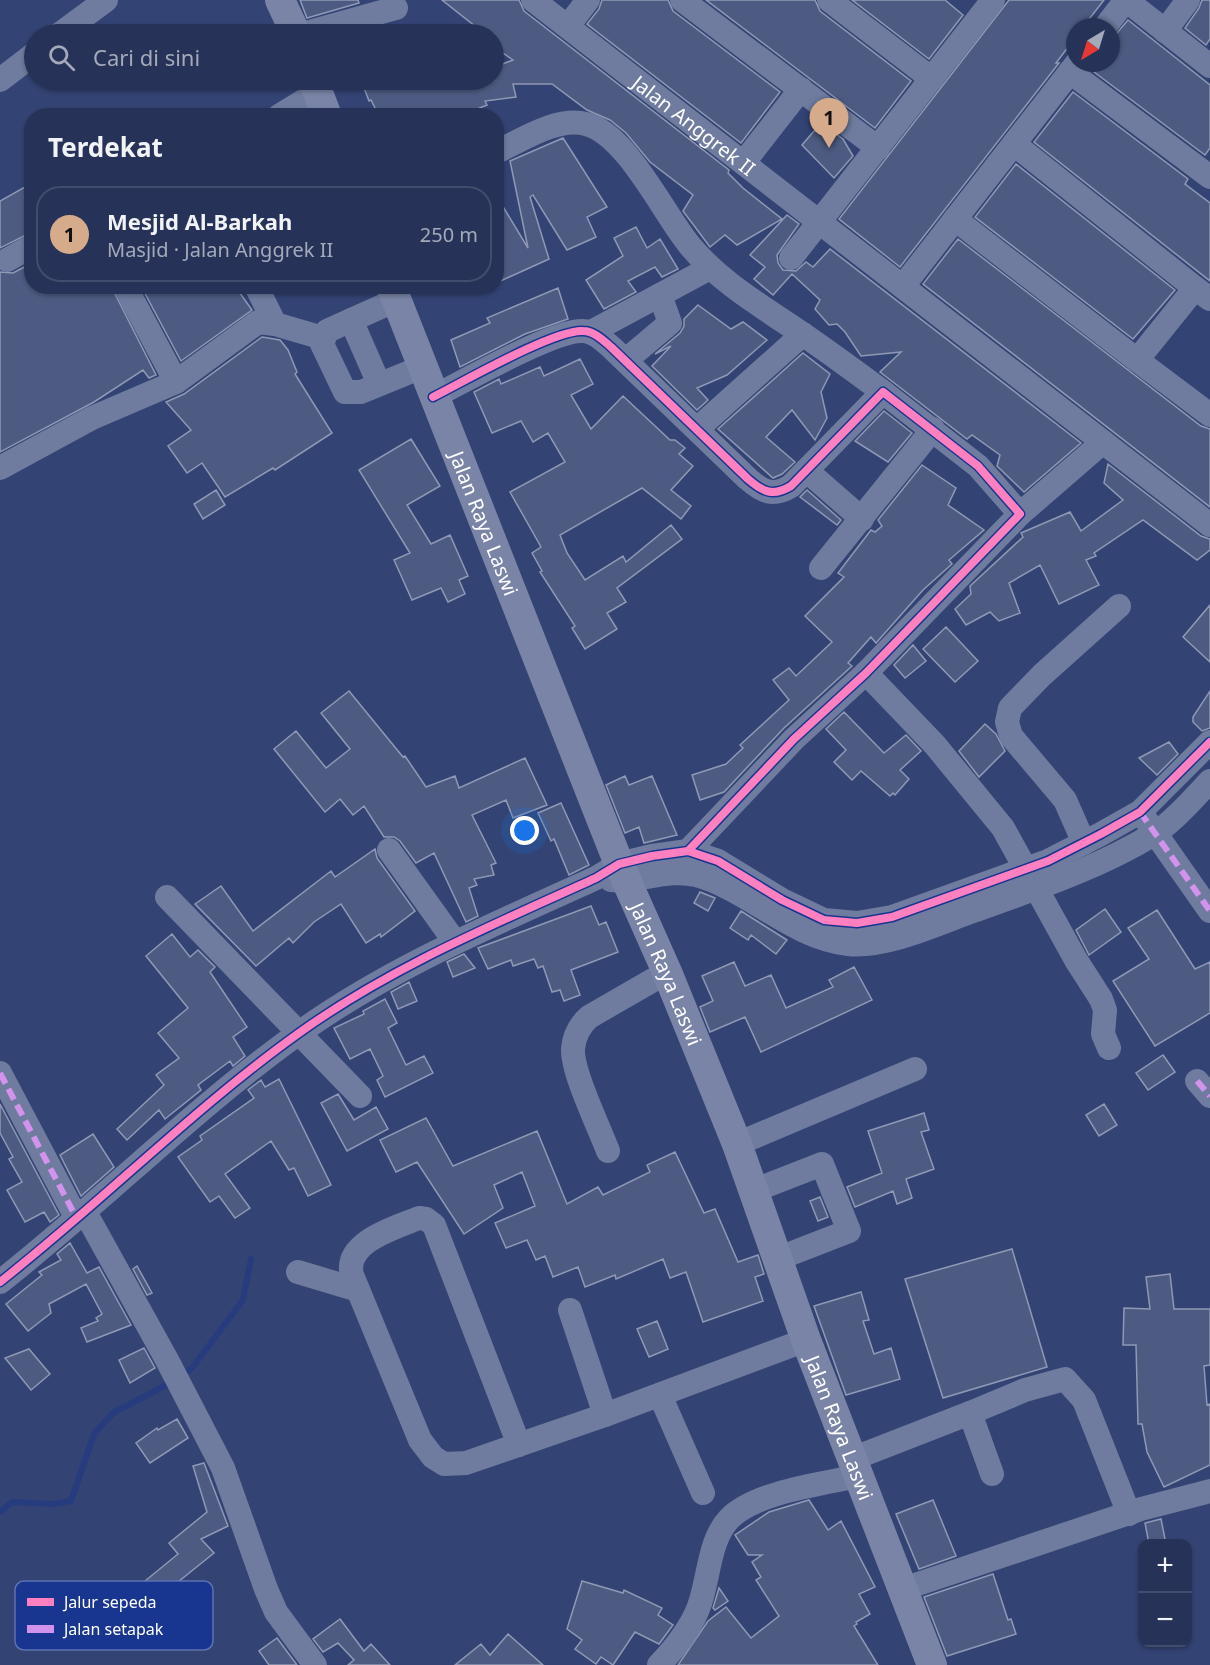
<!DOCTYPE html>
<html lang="id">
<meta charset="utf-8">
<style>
body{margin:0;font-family:"Noto Sans",sans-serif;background:#323e61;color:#f1f3f6}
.controls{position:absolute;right:18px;bottom:18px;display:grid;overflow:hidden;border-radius:12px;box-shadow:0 2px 4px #0004}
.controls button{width:54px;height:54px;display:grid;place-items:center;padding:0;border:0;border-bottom:2px solid #424d6d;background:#263257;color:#f1f3f6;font:30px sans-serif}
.compass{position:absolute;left:1066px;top:18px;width:54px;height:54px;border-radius:50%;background:#263257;box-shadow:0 2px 4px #0004;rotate:218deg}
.you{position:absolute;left:525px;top:831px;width:21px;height:21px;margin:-15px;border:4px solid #fff;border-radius:50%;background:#1a73e8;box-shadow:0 0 0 9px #1a73e833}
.badge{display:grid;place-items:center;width:39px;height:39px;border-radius:50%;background:#d6ab8b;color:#111;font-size:20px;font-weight:700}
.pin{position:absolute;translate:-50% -50px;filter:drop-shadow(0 2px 3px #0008)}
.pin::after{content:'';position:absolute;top:32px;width:21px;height:18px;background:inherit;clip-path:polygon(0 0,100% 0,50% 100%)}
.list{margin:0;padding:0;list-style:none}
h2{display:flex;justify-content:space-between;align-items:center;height:78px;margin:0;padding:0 24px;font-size:26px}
h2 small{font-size:20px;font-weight:400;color:#a4aaba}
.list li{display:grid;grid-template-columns:39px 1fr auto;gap:18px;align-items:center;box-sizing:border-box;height:96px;margin:0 12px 12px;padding:0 12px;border:2px solid #424d6d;border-radius:24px}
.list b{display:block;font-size:22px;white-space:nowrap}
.list p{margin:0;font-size:20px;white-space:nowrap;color:#a4aaba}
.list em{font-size:20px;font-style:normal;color:#a4aaba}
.icon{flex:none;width:33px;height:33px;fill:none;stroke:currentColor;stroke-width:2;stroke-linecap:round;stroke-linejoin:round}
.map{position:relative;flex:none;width:1210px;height:1665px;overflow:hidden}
.search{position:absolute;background:#263257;box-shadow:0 2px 4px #0004;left:24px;top:24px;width:480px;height:66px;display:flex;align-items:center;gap:15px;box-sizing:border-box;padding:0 21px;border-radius:33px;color:#a4aaba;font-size:22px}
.panel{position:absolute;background:#263257;box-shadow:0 2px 4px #0004;left:24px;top:108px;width:480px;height:186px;border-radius:24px}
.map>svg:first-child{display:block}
</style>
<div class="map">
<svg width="1210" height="1665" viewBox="0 0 1210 1665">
<rect width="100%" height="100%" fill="#334374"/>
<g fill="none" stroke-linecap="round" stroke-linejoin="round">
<path stroke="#273c7e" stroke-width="6" d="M181 1376 192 1368 243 1300 251 1259
M0 1512 12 1502 54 1504 71 1501 94 1434 113 1413 172 1382"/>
</g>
<path fill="#4d5b82" stroke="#8f99b5" stroke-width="1.5" d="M300 0H358L359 3 307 18Z
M442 0H519L524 11 729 170 728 173 743 188 782 219 737 245 725 235 710 247 683 211 693 195 650 162 626 133 610 120 587 110 552 84H513L516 97 485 101 487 105 460 116H379L371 100 369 101 361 80H494V67L513 60 494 47V34H485Z
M602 0H668L673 11 780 92 741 143 587 24 599 9Z
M706 0H815L820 11 911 81 875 128Z
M852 0H945L963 15 929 59Z
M1009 0H1104L1083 27H1075V38L1056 63H1059L900 267 839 219Z
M1202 0H1210V39L1206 45 1185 28 1199 8Z
M1128 20 1210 85V148L1205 155 1090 69 1091 63H1111V40Z
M1073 92 1188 179 1185 184 1210 203V281L1034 142Z
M821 123 843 139 853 156 834 178 802 145Z
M563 138 607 207 587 217 596 237 567 250 533 195 530 197 549 259 496 283V195L528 248 510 161Z
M1016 164 1175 290 1133 339 975 217Z
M32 183V232L0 248V201Z
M787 215 799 224 777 255 778 263 783 270 796 271 806 262 813 267 830 249 1081 443 1024 492 997 466 1000 455 972 435 967 439 880 372 901 352 861 356 845 332 837 324 829 325 815 309 820 300 792 274 773 295 754 279 765 267 750 255Z
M636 227 647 248 660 239 678 269 662 277 655 267 628 281 636 292 604 309 586 280 623 256 614 238Z
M958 239 1201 426 1210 429V507L923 284Z
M32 263V286H111L156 375 149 378 143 370 94 402 0 452V272L13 273Z
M141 286H235L252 310 181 361Z
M558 288 568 319 525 334 460 367 451 340 490 323 487 318Z
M698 305 731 329 743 322 767 340 727 375 697 388 708 400 697 410 652 366 671 346 655 354 680 333 684 326V319Z
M262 337 280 340 288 350 297 372 295 374 332 433 275 470 273 468 225 497 202 463 187 473 168 446 191 430 166 402 184 394Z
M803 353 830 374 821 392 827 418 815 440 792 410 766 437 795 462 782 474 773 478 718 429Z
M580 359 593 384 571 395 591 429 623 396 670 440H675L685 448 679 454 693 466 671 490 691 506 681 519 642 488 560 535 567 553 585 580 623 556 626 562 671 525 682 539 617 588 626 602 607 613 617 629 585 649 572 628 575 626 540 572 542 571 532 553 541 547 510 492 565 462 548 433 533 442 521 421 492 433 474 392 499 379 501 384 540 367 544 376Z
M884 411 912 433 888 462 855 441Z
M411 439 440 486 407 505 431 544 450 535 468 576 459 580 465 594 448 602 441 588 412 600 394 560 410 553 359 470Z
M1108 464 1201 536 1210 539V550L1197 560 1143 520 1094 553 1096 556 1086 560 1099 585 1059 604 1040 565 1009 583 1020 613 999 621 990 612 966 625 955 609 971 594 970 586 1023 537 1021 533 1070 512 1081 531 1123 500 1104 483Z
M922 465 956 488 948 505 984 530 949 560 952 564 923 590 876 643 871 637 848 663 852 666 784 728 724 792 700 800 692 775 726 764 743 748 740 745 789 700 773 680 789 668 796 676 832 642 805 616 844 577 838 573 871 530 875 532 882 526 878 520Z
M216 490 225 505 203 519 194 504Z
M807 490 841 520 837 525 800 497Z
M1210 605V662L1183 637Z
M946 627 978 661 955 682 923 649Z
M913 645 926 661 905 678 894 665Z
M349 691 403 757 405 756 426 787 455 776 459 788 525 758 547 805 513 818 506 800 472 815 496 863 491 865 494 875 474 879 477 885 469 888 478 916 466 922 434 853 416 863 400 841 394 837H384L364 806 353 815 340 799 325 812 274 749 296 731 326 768 350 749 321 713Z
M1210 691V728L1202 731 1193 722V717Z
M844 712 884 753 906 735 921 751 900 770 909 779 895 795 893 793 890 796 861 771 852 780 834 762 846 750 826 729Z
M985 724 996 734 1005 751 979 777 959 751Z
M1169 742 1178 754 1157 775 1139 758Z
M625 776 629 785 652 776 677 835 644 843 639 827 625 833 606 785Z
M561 803 589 865 569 875 554 839 551 841 538 813Z
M375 849 377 858 415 911 381 937 380 934 366 943 341 904 314 922 293 943 289 938 256 966 195 904 221 886 253 931 331 871 335 877Z
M700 892 715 898 708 911 694 903Z
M591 906 599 925 606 922 618 952 571 970 580 995 564 1001 560 990 552 992 543 966 538 968 534 959 513 966 511 960 488 969 478 948Z
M1105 909 1121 932 1089 955 1076 930Z
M1157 910 1195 969 1210 962V1013L1155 1046 1113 981 1149 959 1128 928Z
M741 911 787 940 776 954 751 935 748 940 730 928Z
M172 934 190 957 198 950 215 967 210 972 247 1027 233 1037 245 1056 233 1066 230 1061 198 1085 201 1090 165 1119 159 1110 127 1140 117 1129 164 1085 156 1075 179 1058 158 1033 188 1008 146 956Z
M464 954 475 968 453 977 447 962Z
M734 962 745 986 771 975 786 1008 833 987 829 980 854 967 872 1000 761 1052 745 1017 710 1032 700 1007 713 1001 702 976Z
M409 982 417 1001 398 1009 391 992Z
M385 999 397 1023 388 1028 406 1065 424 1056 433 1073 385 1097 377 1080 383 1076 370 1049 350 1059 334 1028 364 1014 363 1011Z
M1163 1055 1175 1072 1148 1090 1136 1073Z
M279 1079 331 1185 308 1196 294 1168 289 1170 271 1141 225 1174 250 1208 235 1218 219 1196 210 1202 178 1157 202 1140 200 1136 254 1098 248 1090 261 1080 265 1087Z
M338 1094 354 1120 376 1107 388 1129 347 1151 321 1103Z
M0 1104 59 1215 50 1222 44 1212 25 1222 7 1190 22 1182 9 1159 13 1157 0 1133Z
M1104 1104 1117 1125 1099 1136 1086 1115Z
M924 1113 929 1130 921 1132 934 1169 906 1179 912 1198 897 1204 893 1191 855 1207 847 1187 882 1173 868 1131Z
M426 1118 453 1166 537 1131 567 1204 598 1187 603 1195 650 1172 647 1165 675 1152 704 1213 715 1209 738 1262 758 1255 764 1274 755 1277 763 1301 703 1322 686 1272 670 1278 663 1259 616 1279 615 1275 585 1287 578 1267 553 1277 545 1256 536 1260 527 1240 506 1248 495 1223 535 1206 522 1172 494 1185 503 1208 464 1234 417 1162 396 1172 380 1140Z
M93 1134 114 1167 81 1196 60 1155Z
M820 1197 828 1217 818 1221 810 1201Z
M70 1243 87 1273 99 1267 131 1325 87 1342 81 1328 98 1321 96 1318 102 1314 86 1284 49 1304 51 1313 28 1331 6 1304 42 1275 39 1272 61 1260 57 1254Z
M1012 1249 1047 1367 943 1398 905 1279Z
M137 1266 152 1293 147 1295 133 1269Z
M1170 1274 1174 1309H1210V1365L1204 1366 1207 1405 1210 1404V1465L1164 1487 1147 1452 1142 1424H1138L1136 1345H1123L1124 1308 1150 1309 1146 1277Z
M861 1292 869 1320 863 1321 874 1354 891 1348 900 1379 846 1395 814 1306Z
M657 1321 668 1349 649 1357 637 1329Z
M144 1348 155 1368 130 1383 119 1360Z
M29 1349 50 1374 31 1390 5 1358Z
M177 1419 188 1438 150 1463 136 1443 157 1428 158 1430Z
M204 1463 228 1526 201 1539 214 1553 178 1582 184 1588 165 1605 145 1581 178 1554 169 1543 207 1512 193 1466Z
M809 1500 828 1530 841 1521 875 1587 859 1594 870 1614 856 1622 857 1624 854 1626 878 1665H678L708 1621 726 1607 751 1638 779 1616 756 1580 761 1577 752 1562 762 1555H748L735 1535 769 1512Z
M933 1500 956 1556 919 1569 896 1514Z
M1161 1519 1166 1544H1149L1145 1523Z
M993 1574 1008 1620 1011 1619 1016 1634 947 1656 924 1597Z
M582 1581 623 1593 624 1590 662 1608 658 1615 673 1625 659 1644 635 1632 613 1665 601 1657 596 1664 575 1649 582 1640 567 1629Z
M719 1588 728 1601 715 1610 713 1608Z
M340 1619 364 1651 371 1644 390 1665H348L354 1660 338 1643 323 1652 313 1639Z
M508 1634 543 1665H455L481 1644 490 1655Z
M277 1638 297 1665H269L259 1651Z"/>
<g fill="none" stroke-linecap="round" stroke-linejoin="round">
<g stroke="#6f7c9f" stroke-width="24">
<path id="s1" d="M533 0 1210 525"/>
<path d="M682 0 878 148"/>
<path d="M829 0 932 79"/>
<path d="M1126 0 1210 66"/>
<path d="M568 26 588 0"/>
<path d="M1105 27 1126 0"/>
<path d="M1165 31 1188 0"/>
<path d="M60 34 106 0"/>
<path d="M302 34 396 8"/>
<path d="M1070 72 1210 177"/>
<path d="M0 80 34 54"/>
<path d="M279 116 318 92"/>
<path d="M1014 144 1195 288"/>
<path d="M496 152C521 141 557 116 586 124 627 134 664 215 691 247 721 283 763 307 801 333 829 352 856 372 883 392"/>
<path d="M744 162 801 89"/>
<path d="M955 219 1137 360 1195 288 1210 299"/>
<path d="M791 258 993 0"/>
<path d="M7 260 32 246"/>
<path d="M125 286 176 382"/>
<path d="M256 286 275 324"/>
<path d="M903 286 1077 63"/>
<path d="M396 300 327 331 322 344 345 392H361L422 367"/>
<path d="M351 320 379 384"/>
<path d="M591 332 710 268"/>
<path d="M626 360 670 323 660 295"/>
<path d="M1137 360 1210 415"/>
<path d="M433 397C463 382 555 329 583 331 594 331 603 340 611 347L748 479C763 492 773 497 791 486L883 392 978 466 1020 514 866 673 794 739 688 851"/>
<path d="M697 429 803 334"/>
<path d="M0 468 92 418 176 382 258 322 275 324 323 338"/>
<path d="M807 471 862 519"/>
<path d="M1020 514 1103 442"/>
<path d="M821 568 933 429"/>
<path d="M866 673 935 745 1003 828 1076 960 1101 999 1105 1010 1103 1034 1109 1048"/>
<path d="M1146 820 1210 911"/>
<path d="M1084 843 1065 800 1011 736 1007 722 1010 708 1042 675 1119 606"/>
<path d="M389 850 455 942"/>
<path d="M611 880C639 883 667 868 696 875 750 890 792 938 848 944 885 948 935 925 970 912 1032 890 1097 869 1154 834 1174 821 1193 799 1210 781"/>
<path d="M167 897 360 1096"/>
<path d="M0 1073 77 1219"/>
<path d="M1197 1081 1210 1096"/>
<path d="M737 1144 915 1069"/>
<path d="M608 1151C599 1127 572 1072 573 1049 574 1036 579 1026 589 1017L667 972"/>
<path d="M753 1191 822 1164 849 1231 777 1259"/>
<path d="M85 1212 167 1360 223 1468 266 1589 276 1612 315 1665"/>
<path d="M298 1272 358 1290"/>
<path d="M0 1282C102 1202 194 1108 299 1033 391 967 495 924 596 878L619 864 652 856 688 851 718 861 782 900 824 920 857 923 892 917 1048 861 1101 834 1140 812 1210 742"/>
<path d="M570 1310 605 1415"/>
<path d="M660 1395 703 1493"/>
<path d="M970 1413 1025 1390 1065 1379 1084 1400 1129 1514"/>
<path d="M519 1445 434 1225 426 1219 419 1218C397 1227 343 1242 352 1275L420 1440 433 1457 444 1464 466 1463 605 1415 806 1340"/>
<path d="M852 1459 970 1413 992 1474"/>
<path d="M903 1589 1141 1509 1210 1491"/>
<path d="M659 1665C675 1648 689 1631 698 1609 709 1582 708 1541 729 1519 755 1492 822 1484 858 1476"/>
</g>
<g stroke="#7a84a6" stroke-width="30">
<path d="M280 0 296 34"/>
<path d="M313 80 327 116"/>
<path id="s2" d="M391 286 619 864 667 972 737 1144 806 1340 932 1665"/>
</g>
<path stroke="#d193ec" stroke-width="6" stroke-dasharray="12 6" stroke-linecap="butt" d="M1140 812 1210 911
M0 1073 77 1219
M1197 1081 1210 1096"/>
<g stroke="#18358f" stroke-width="11">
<path id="cycleway" d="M433 397C463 382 555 329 583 331 594 331 603 340 611 347L748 479C763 492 773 497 791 486L883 392 978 466 1020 514 866 673 794 739 688 851
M0 1282C102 1202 194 1108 299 1033 391 967 495 924 596 878L619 864 652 856 688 851 718 861 782 900 824 920 857 923 892 917 1048 861 1101 834 1140 812 1210 742"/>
</g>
<use href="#cycleway" stroke="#ff80c0" stroke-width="8"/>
</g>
<g text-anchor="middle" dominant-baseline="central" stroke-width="4.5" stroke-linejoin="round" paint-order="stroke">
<g font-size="20" fill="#fff" stroke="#18358f">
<text stroke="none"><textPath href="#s1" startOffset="204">Jalan Anggrek II</textPath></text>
<text stroke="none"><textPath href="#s2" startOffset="255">Jalan Raya Laswi</textPath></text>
<text stroke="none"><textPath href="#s2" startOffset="741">Jalan Raya Laswi</textPath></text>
<text stroke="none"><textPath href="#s2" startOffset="1227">Jalan Raya Laswi</textPath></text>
</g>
</g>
<rect x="15" y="1581" width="198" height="69" rx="9" fill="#18358f" stroke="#5d72b1" stroke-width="1.5"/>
<rect x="27" y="1598" width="27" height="8" fill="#ff80c0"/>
<rect x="27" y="1625" width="27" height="8" fill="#d193ec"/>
<g font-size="16" fill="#fff">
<text x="64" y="1608">Jalur sepeda</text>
<text x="64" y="1635">Jalan setapak</text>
</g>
</svg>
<div class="controls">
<button>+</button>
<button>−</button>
</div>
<svg class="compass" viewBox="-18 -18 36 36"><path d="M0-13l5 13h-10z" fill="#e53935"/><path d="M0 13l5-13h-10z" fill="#a4aaba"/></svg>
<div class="you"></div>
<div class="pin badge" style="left:829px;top:148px">1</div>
<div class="search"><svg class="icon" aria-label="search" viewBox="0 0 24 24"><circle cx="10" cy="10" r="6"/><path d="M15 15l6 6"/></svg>Cari di sini</div>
<section class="panel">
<h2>Terdekat<small></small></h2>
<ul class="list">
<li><span class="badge">1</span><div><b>Mesjid Al-Barkah</b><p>Masjid · Jalan Anggrek II</p></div><em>250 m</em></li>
</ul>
</section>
</div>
